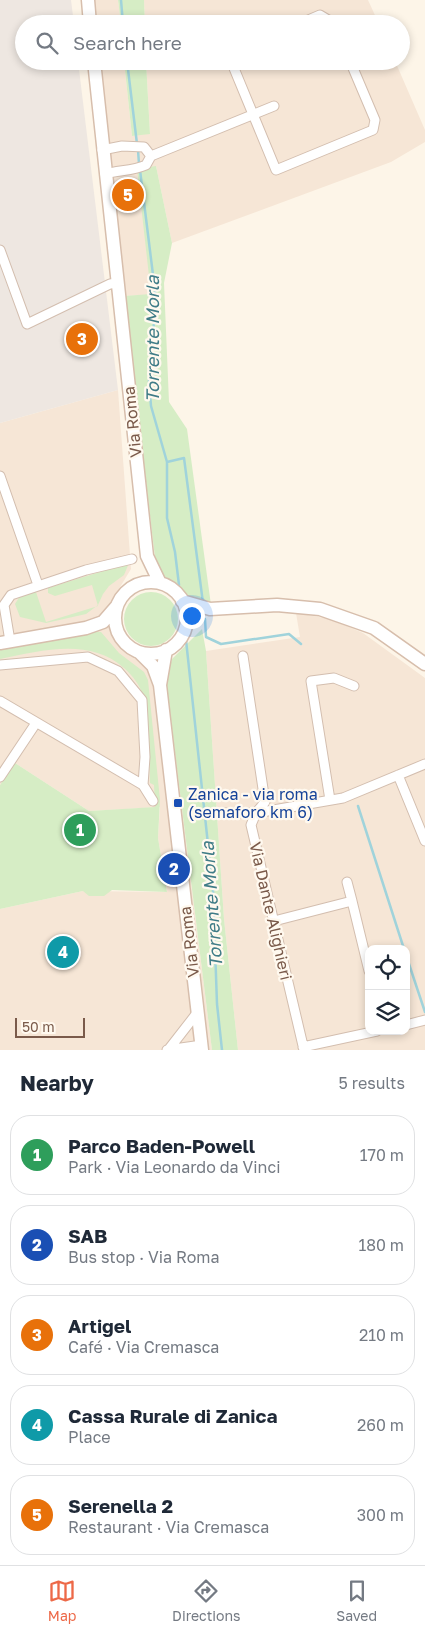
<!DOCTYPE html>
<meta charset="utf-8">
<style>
body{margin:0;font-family:"Golos Text",sans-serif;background:#f6f6f7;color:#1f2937}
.controls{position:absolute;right:15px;bottom:15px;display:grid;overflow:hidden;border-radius:10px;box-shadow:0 2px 8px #0003}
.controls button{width:45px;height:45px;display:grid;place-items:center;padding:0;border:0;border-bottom:1px solid #e0e1e3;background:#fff;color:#1f2937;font:25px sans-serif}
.scale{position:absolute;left:15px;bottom:12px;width:70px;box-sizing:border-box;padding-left:5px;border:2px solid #7a5a4a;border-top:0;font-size:14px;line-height:18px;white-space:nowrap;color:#7a5a4a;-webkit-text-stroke:4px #fff9ef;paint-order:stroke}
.you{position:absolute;left:191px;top:615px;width:18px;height:18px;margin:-12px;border:4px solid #fff;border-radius:50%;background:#1a73e8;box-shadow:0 0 0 8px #1a73e833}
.badge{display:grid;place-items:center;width:32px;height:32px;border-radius:50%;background:#ed6948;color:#fff;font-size:16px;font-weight:700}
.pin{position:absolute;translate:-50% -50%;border:2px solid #fff;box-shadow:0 1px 5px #0006}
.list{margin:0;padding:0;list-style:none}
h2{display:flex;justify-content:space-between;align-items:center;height:65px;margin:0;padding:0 20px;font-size:21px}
h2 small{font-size:16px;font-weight:400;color:#747a83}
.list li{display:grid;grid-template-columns:32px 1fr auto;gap:15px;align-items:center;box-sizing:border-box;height:80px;margin:0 10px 10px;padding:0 10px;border:1px solid #e0e1e3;border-radius:20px}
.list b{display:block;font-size:19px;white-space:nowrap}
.list p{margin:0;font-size:16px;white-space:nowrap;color:#747a83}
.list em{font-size:16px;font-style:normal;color:#747a83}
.icon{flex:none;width:28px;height:28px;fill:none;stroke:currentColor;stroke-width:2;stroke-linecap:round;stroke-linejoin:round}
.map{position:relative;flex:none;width:425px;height:1050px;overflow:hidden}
.search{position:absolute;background:#fff;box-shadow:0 2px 8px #0003;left:15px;right:15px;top:15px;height:55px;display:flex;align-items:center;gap:12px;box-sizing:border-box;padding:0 18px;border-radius:28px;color:#747a83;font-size:19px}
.sheet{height:515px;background:#fff}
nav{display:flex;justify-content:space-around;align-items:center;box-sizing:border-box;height:70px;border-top:1px solid #e0e1e3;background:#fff;font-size:14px;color:#747a83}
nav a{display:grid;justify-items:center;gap:2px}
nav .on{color:#ed6948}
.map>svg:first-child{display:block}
</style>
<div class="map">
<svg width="425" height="1050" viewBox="0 0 425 1050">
<rect width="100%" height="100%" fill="#fdf5e8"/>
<path fill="#f6e6d6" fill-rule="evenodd" d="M93 0H118L121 24H96Z
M144 0H368L379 24H145Z
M99 61H124L132 136 150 133 146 61H395L425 130V142L391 162 172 243 156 166 151 295 124 296Z
M118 390 131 569 100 620 166 680 212 1050H0V909L83 891 167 892 158 838 160 807 89 811 15 763 0 785V423Z
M296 613 330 619 363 633 425 678V1050H238L224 919 206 651 300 637ZM369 949H406V1031H369Z"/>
<path fill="#eee7e1" d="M0 0H71L74 24H24V61H78L118 390 0 423Z"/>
<path fill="#d6edc5" d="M118 0H144L145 24H121Z
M124 61H146L150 134 132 136Z
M156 166 172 243 164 283 169 402 187 429 211 605 196 607 169 584 156 566 124 296 151 294 137 169Z
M129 563 124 575 109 586 103 594 98 605 86 614 46 623 20 617 15 604 20 596 36 592 46 622 98 606 92 585 55 596 48 593V588Z
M124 619a27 27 0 1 1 54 0a27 27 0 1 1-54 0Z
M202 629 206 651 224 919 238 1050H212L166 680 172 659Z
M85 631 101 632 119 653 144 672 148 680 160 800 158 838 167 892 112 890 104 896H89L83 891 0 909V785L15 763 89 811 155 807 154 785 150 783C149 755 151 724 143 696 140 685 133 676 124 668 89 637 41 651 0 659V646Z"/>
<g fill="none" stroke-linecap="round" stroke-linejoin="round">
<path stroke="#a0d3db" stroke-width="2.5" d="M121 0 123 24
M127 61 137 144
M138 150 139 164
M140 170 156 299 149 381 151 406 167 462V518L175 552 179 585
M167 462 184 458 203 603
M205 619 206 637 221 644 289 634 301 644
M186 640 213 891 217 1004 222 1050
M358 806 404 949
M406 955 425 1012"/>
<g stroke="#d3beaf" stroke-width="11">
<path id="street" d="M299 24 320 15 335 24
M231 61 276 170 373 130 375 120 350 61
M102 150 122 146 144 147 151 156 146 165C133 171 119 170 105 174
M151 156 274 106
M0 250 27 324 110 284 117 283
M0 476 38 585
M10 641 4 605 11 595 86 570 132 559
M243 656 265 802 256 813 251 825 304 1050
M0 665 88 657 118 671 142 700 145 757 143 785 153 801
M0 701 143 785
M398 775 425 841
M0 777 36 723
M330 800 311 681 334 678 354 686
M223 813H256L343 798 425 764
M347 882 352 901
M274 921 352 901 369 971
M406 1025 425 1020
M303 1047 377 1031
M169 1049 197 1013
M167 1050 202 1045"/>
</g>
<g stroke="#d7beac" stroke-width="15">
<path id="secondary" d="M88 0 90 24
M94 61 147 556 160 583
M115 618a36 36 0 1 1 72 0a36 36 0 1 1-72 0Z
M182 601 210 609 277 605 320 609 374 628 425 664
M0 643 86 628 103 622 116 607
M139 652 153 666 160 685 202 1050
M160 685 166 650"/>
</g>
<use href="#street" stroke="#fff" stroke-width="9"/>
<use href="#secondary" stroke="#fff" stroke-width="12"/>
</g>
<rect fill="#1a4fb4" stroke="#fff9ef" stroke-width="2" x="173" y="798" width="10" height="10" rx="2.5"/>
<g text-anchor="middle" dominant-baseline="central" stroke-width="4.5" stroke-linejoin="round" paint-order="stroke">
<g font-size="16" fill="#7a5a4a" stroke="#fff9ef">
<text transform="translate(132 422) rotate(-96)">Via Roma</text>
<text transform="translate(271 911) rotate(77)">Via Dante Alighieri</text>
<text transform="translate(189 942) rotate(-97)">Via Roma</text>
</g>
<g font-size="16" fill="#164399" stroke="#fff9ef" text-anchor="start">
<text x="188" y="794">Zanica - via roma<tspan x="188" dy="18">(semaforo km 6)</tspan></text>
</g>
<g font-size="18" font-style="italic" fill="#3f7c87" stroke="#fff9ef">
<text transform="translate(152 339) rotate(-90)">Torrente Morla</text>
<text transform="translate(211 905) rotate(-94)">Torrente Morla</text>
</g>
</g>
</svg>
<div class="controls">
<button><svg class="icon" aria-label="locate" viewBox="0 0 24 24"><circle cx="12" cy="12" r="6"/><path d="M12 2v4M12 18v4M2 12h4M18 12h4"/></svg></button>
<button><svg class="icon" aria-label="layers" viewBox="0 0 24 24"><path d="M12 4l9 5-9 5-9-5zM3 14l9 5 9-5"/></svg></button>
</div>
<div class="scale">50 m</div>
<div class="you"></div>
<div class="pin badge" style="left:80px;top:830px;background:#2e9e5b">1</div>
<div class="pin badge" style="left:174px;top:869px;background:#1a4fb4">2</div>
<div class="pin badge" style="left:82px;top:339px;background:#e8710a">3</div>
<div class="pin badge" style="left:63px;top:952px;background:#0f9aa8">4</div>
<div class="pin badge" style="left:128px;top:195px;background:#e8710a">5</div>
<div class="search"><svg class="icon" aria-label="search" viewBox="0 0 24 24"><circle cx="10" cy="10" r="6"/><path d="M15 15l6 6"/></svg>Search here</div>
</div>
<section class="sheet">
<h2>Nearby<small>5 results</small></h2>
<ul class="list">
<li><span class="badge" style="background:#2e9e5b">1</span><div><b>Parco Baden-Powell</b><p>Park · Via Leonardo da Vinci</p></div><em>170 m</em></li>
<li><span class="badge" style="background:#1a4fb4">2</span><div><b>SAB</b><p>Bus stop · Via Roma</p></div><em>180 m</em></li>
<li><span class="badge" style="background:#e8710a">3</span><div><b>Artigel</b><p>Café · Via Cremasca</p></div><em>210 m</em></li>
<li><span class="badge" style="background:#0f9aa8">4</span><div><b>Cassa Rurale di Zanica</b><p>Place</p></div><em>260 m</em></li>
<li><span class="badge" style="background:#e8710a">5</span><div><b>Serenella 2</b><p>Restaurant · Via Cremasca</p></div><em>300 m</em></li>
</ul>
</section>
<nav>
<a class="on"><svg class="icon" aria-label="map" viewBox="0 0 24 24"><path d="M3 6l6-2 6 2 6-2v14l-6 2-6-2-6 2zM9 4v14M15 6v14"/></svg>Map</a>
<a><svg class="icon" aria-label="directions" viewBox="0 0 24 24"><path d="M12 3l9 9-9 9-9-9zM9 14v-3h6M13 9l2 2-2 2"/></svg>Directions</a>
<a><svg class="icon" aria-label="saved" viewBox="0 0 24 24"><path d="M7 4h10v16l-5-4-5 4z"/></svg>Saved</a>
</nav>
